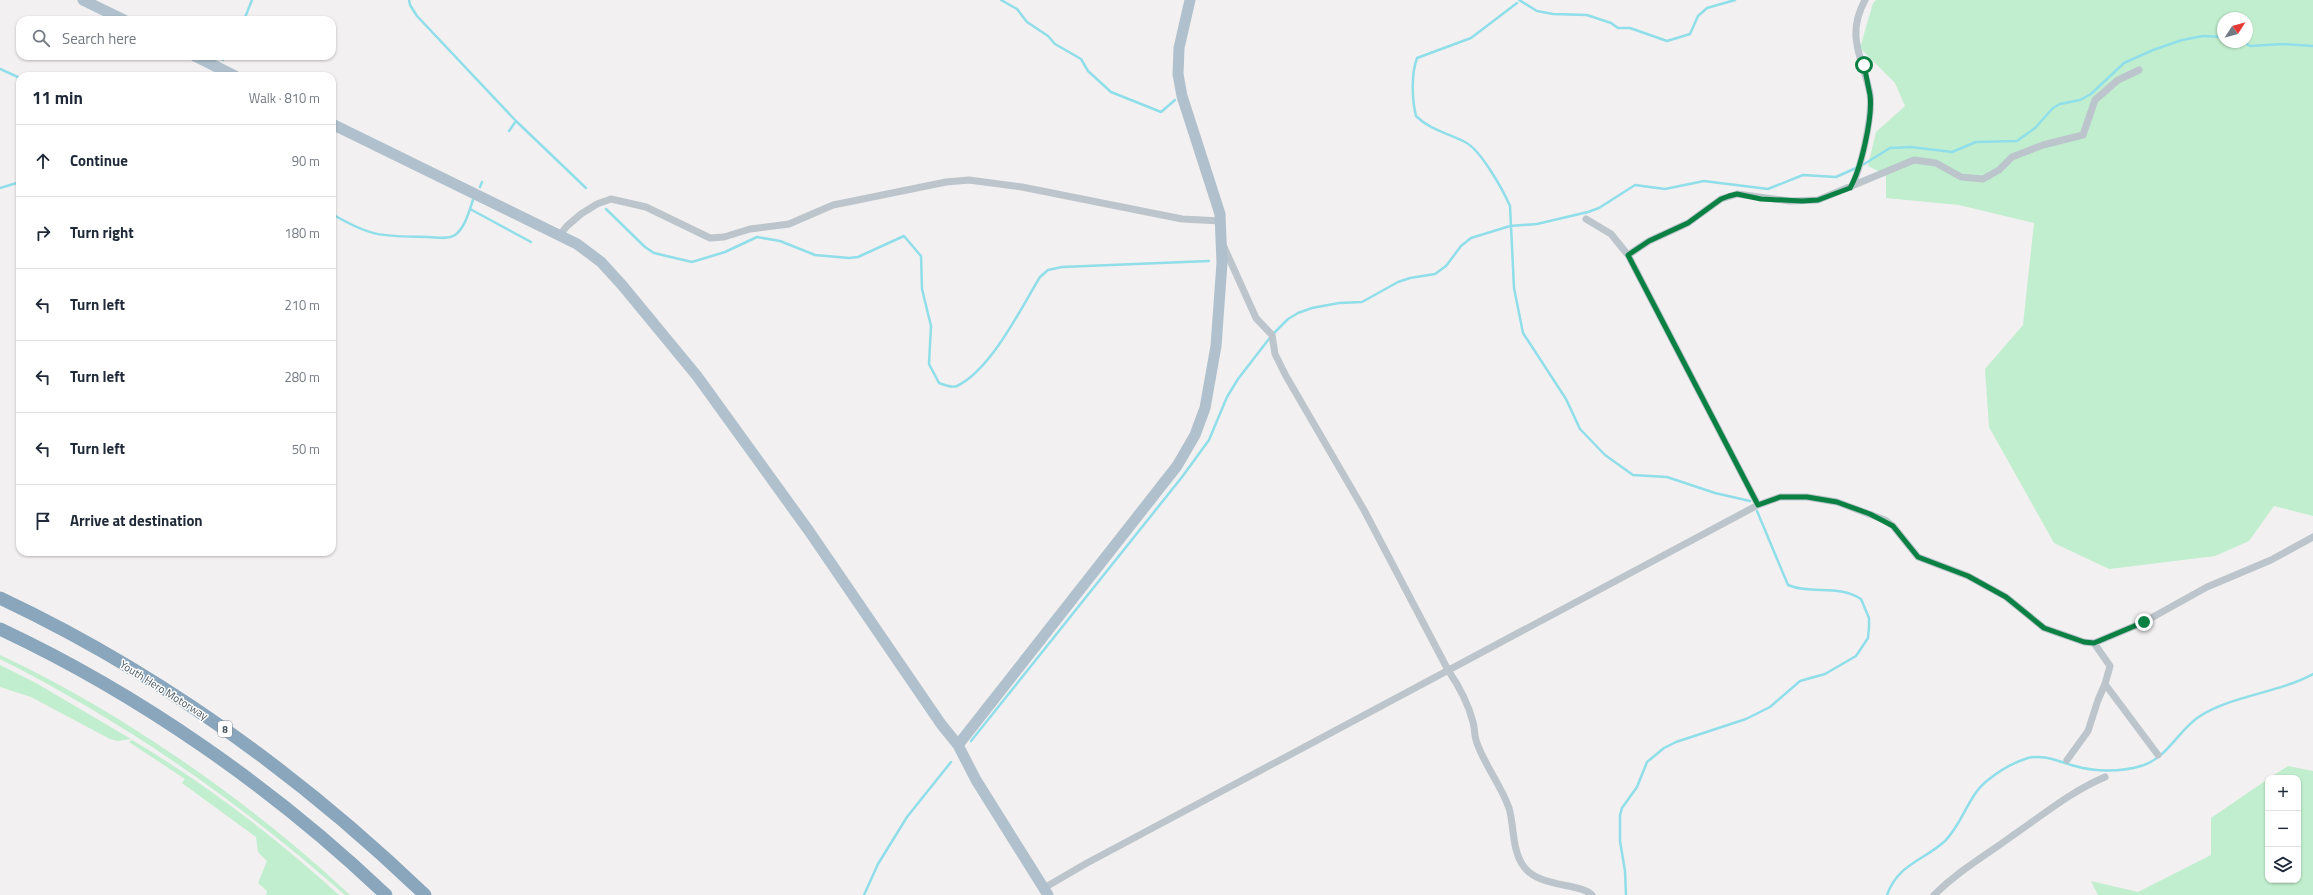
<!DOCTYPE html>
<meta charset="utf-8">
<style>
body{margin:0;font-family:"Titillium Web",sans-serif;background:#f2f2f3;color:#1f2937}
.controls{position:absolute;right:12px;bottom:12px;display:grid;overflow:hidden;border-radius:8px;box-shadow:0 1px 3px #0004}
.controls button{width:36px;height:36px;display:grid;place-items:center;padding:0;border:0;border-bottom:1px solid #e0e1e3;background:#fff;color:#1f2937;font:20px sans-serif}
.compass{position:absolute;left:2217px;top:12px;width:36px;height:36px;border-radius:50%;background:#fff;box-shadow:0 1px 3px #0004;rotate:54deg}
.stop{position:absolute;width:12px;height:12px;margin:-9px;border:3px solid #0b8043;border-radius:50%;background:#fff}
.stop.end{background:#0b8043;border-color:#fff;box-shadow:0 1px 4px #0008}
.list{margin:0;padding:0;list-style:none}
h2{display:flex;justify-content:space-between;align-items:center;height:52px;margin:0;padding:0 16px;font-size:17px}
h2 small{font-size:13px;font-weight:400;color:#747a83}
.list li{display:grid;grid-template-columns:26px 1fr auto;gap:12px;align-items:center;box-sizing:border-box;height:72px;padding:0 16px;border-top:1px solid #e0e1e3}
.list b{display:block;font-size:15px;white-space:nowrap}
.list em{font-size:13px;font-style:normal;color:#747a83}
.icon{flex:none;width:22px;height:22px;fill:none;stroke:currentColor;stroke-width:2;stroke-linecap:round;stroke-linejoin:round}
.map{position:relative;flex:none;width:2313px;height:895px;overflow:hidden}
.search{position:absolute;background:#fff;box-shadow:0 1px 3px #0004;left:16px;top:16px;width:320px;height:44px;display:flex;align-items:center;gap:10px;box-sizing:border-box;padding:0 14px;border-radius:12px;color:#747a83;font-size:15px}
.panel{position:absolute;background:#fff;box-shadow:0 1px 3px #0004;left:16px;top:72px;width:320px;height:484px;border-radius:12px}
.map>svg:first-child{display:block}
</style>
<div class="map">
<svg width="2313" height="895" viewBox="0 0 2313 895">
<rect width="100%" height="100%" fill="#f2f0f0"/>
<path fill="#c0eece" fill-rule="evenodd" d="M1876 0H2313V516L2274 506 2249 541 2215 556 2109 569 2054 543 1989 427 1985 369 2023 325 2034 223 1959 205 1886 198V175L1868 166 1876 132 1905 106 1895 83 1860 48 1873 3ZM2223 18H2247V42H2223Z
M0 655C122 712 252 803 350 895H345C240 802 125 722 0 659Z
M0 665 36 683 131 739 118 741 110 739 31 697 0 687Z
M132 740C206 784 275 837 339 895H266L267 891 258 883 267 861 258 852 256 837 182 783 185 779 129 742Z
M2288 766 2313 771V895H2098L2091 881 2138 892 2211 855V818L2268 779V880H2298V778H2269Z"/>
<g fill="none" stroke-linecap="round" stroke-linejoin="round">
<path stroke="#8fdee9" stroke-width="2.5" d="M409 0 410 5 417 16 516 121 509 131
M1001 0 1017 9 1027 22 1048 36 1055 44 1081 59 1088 71 1111 92 1161 112 1175 100
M1519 0 1537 11 1553 14 1587 15 1611 23 1618 28H1630L1667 41 1690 34 1698 16 1707 8 1735 0
M1517 3 1471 38 1417 58C1411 74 1412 100 1416 116 1430 130 1448 133 1465 142 1481 150 1503 190 1510 206L1514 288 1523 333 1566 399 1580 429 1605 455 1633 475 1667 477 1715 493 1750 501
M244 20 252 0
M2244 42 2250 46 2283 44 2313 46
M223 60 225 56
M0 69 20 78
M516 121 586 188
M1861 166 1890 148 1911 147 1952 152 1976 142 2017 141 2035 128 2053 108 2060 104 2080 100 2091 94 2124 63 2153 50 2182 40 2203 36 2223 37
M480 187 482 182
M0 188 20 182
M470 209 531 242
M606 209 645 247 654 253 692 262 725 252 757 237 780 241 815 255 849 258 858 257 904 236 921 256 922 289 931 326 929 364 939 383C944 385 952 388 957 386 991 370 1021 308 1040 277L1048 270 1062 267 1209 261
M332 214C373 238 382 236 428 237 436 237 448 240 455 235 465 228 469 211 473 200
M971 741 1182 477 1209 440 1227 397 1238 379 1272 335 1288 319 1298 313 1312 308 1339 303 1362 302 1398 282 1410 278 1435 274 1446 266 1461 246 1471 238 1510 226 1537 224 1588 212 1599 208 1635 185 1665 189 1704 181 1768 189 1803 175 1836 177 1856 168
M864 895 878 864 907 817 951 762
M1626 895 1625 871 1620 841V815L1622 808 1637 787 1647 762 1664 748 1676 742 1746 719 1770 707 1800 681 1825 674 1856 656 1868 638 1869 627V618L1861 599C1838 584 1812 595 1788 585L1757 511
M1887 895C1898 864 1923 861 1945 841 1963 823 1968 795 1988 780 1999 771 2015 762 2028 758 2044 754 2060 762 2075 766 2095 772 2121 772 2141 766 2168 758 2178 730 2200 716 2234 695 2278 693 2313 674"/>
<path stroke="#bcc5cc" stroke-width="7" d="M1851 187C1861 170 1873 114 1870 94 1863 58 1845 37 1865 0
M1586 219 1611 234 1628 255 1758 505
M559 236 567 226 581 214 597 204 611 199 646 207 710 238 724 237 750 229 789 224 833 205 853 201 946 182 969 180 1022 187 1182 219 1221 221
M1224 247 1256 318 1272 335 1275 354 1286 376 1364 510 1448 670C1459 686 1468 703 1473 722 1475 729 1474 736 1477 743 1485 766 1501 785 1509 808 1514 825 1512 848 1522 864 1537 889 1580 882 1592 895
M1628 255 1649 241 1688 223 1721 199 1737 194 1790 201 1818 200 1914 160 1936 163 1961 177 1983 179 1999 170 2012 157 2043 145 2083 135 2095 100 2118 80 2139 70
M2094 643 2110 666 2105 684 2158 755
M2067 760 2088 731 2098 700 2105 684
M1044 888 1087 863 1758 505 1780 497H1807L1837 502 1885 520 1893 526 1918 557 1968 576 2006 597 2044 628 2084 642 2094 643 2144 622 2207 587 2271 560 2313 537
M1934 895C1958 871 1985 856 2012 836 2043 815 2070 792 2105 777"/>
<path stroke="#b0c1cd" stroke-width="11" d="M83 0 124 20
M195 56 235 76
M332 124 577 244 601 262 622 285 697 376 809 531 941 724 958 745 976 780 1048 895
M958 745 1177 466 1195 435 1205 408 1216 346 1222 263 1220 214 1182 96 1178 74 1179 48 1190 0"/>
<path stroke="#89a6bc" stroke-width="13" d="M0 598C157 672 300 775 425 895
M0 629C139 694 275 789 386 895"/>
</g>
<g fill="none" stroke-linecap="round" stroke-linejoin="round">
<path stroke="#0b8043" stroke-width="5" d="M1864 65C1866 75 1868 85 1870 95 1873 117 1861 169 1850 188L1818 200 1802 201 1761 199 1737 194 1729 196 1721 199 1688 223 1649 241 1628 255 1758 505 1780 497H1807L1837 502 1870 514 1893 526 1918 557 1968 576 2006 597 2044 628 2084 642 2094 643 2144 622"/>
</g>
<g text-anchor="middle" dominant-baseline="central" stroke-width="3" stroke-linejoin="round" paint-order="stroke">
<rect fill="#fff" stroke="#7f888d" stroke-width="1" x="218" y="721" width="14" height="16" rx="3"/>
<g font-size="10" font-weight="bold" fill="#48555c">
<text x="225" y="729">8</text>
</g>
<g font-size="11" fill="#48555c" stroke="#fff">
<text transform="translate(164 690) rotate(32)">Youth Hero Motorway</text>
</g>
</g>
</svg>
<div class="controls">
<button>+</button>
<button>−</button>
<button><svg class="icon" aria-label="layers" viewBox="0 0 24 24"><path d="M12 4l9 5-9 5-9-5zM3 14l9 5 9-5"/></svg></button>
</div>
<svg class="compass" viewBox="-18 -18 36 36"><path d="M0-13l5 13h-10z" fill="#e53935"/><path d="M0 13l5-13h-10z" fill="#747a83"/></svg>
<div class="stop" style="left:1864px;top:65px"></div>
<div class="stop end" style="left:2144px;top:622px"></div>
<div class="search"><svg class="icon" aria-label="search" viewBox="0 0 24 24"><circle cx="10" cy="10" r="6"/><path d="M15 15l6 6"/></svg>Search here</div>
<section class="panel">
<h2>11 min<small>Walk · 810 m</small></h2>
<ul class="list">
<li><svg class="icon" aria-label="ahead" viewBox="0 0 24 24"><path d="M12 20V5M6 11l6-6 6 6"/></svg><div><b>Continue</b></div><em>90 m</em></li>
<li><svg class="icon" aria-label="right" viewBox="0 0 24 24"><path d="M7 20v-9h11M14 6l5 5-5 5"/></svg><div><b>Turn right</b></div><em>180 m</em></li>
<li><svg class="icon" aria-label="left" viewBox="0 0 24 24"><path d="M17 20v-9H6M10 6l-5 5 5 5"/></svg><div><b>Turn left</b></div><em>210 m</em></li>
<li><svg class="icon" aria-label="left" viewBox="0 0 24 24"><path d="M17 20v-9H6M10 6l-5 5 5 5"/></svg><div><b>Turn left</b></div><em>280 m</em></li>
<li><svg class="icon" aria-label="left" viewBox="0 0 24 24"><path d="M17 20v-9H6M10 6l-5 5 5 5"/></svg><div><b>Turn left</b></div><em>50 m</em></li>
<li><svg class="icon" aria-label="arrive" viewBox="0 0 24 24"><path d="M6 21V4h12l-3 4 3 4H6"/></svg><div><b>Arrive at destination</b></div></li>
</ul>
</section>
</div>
